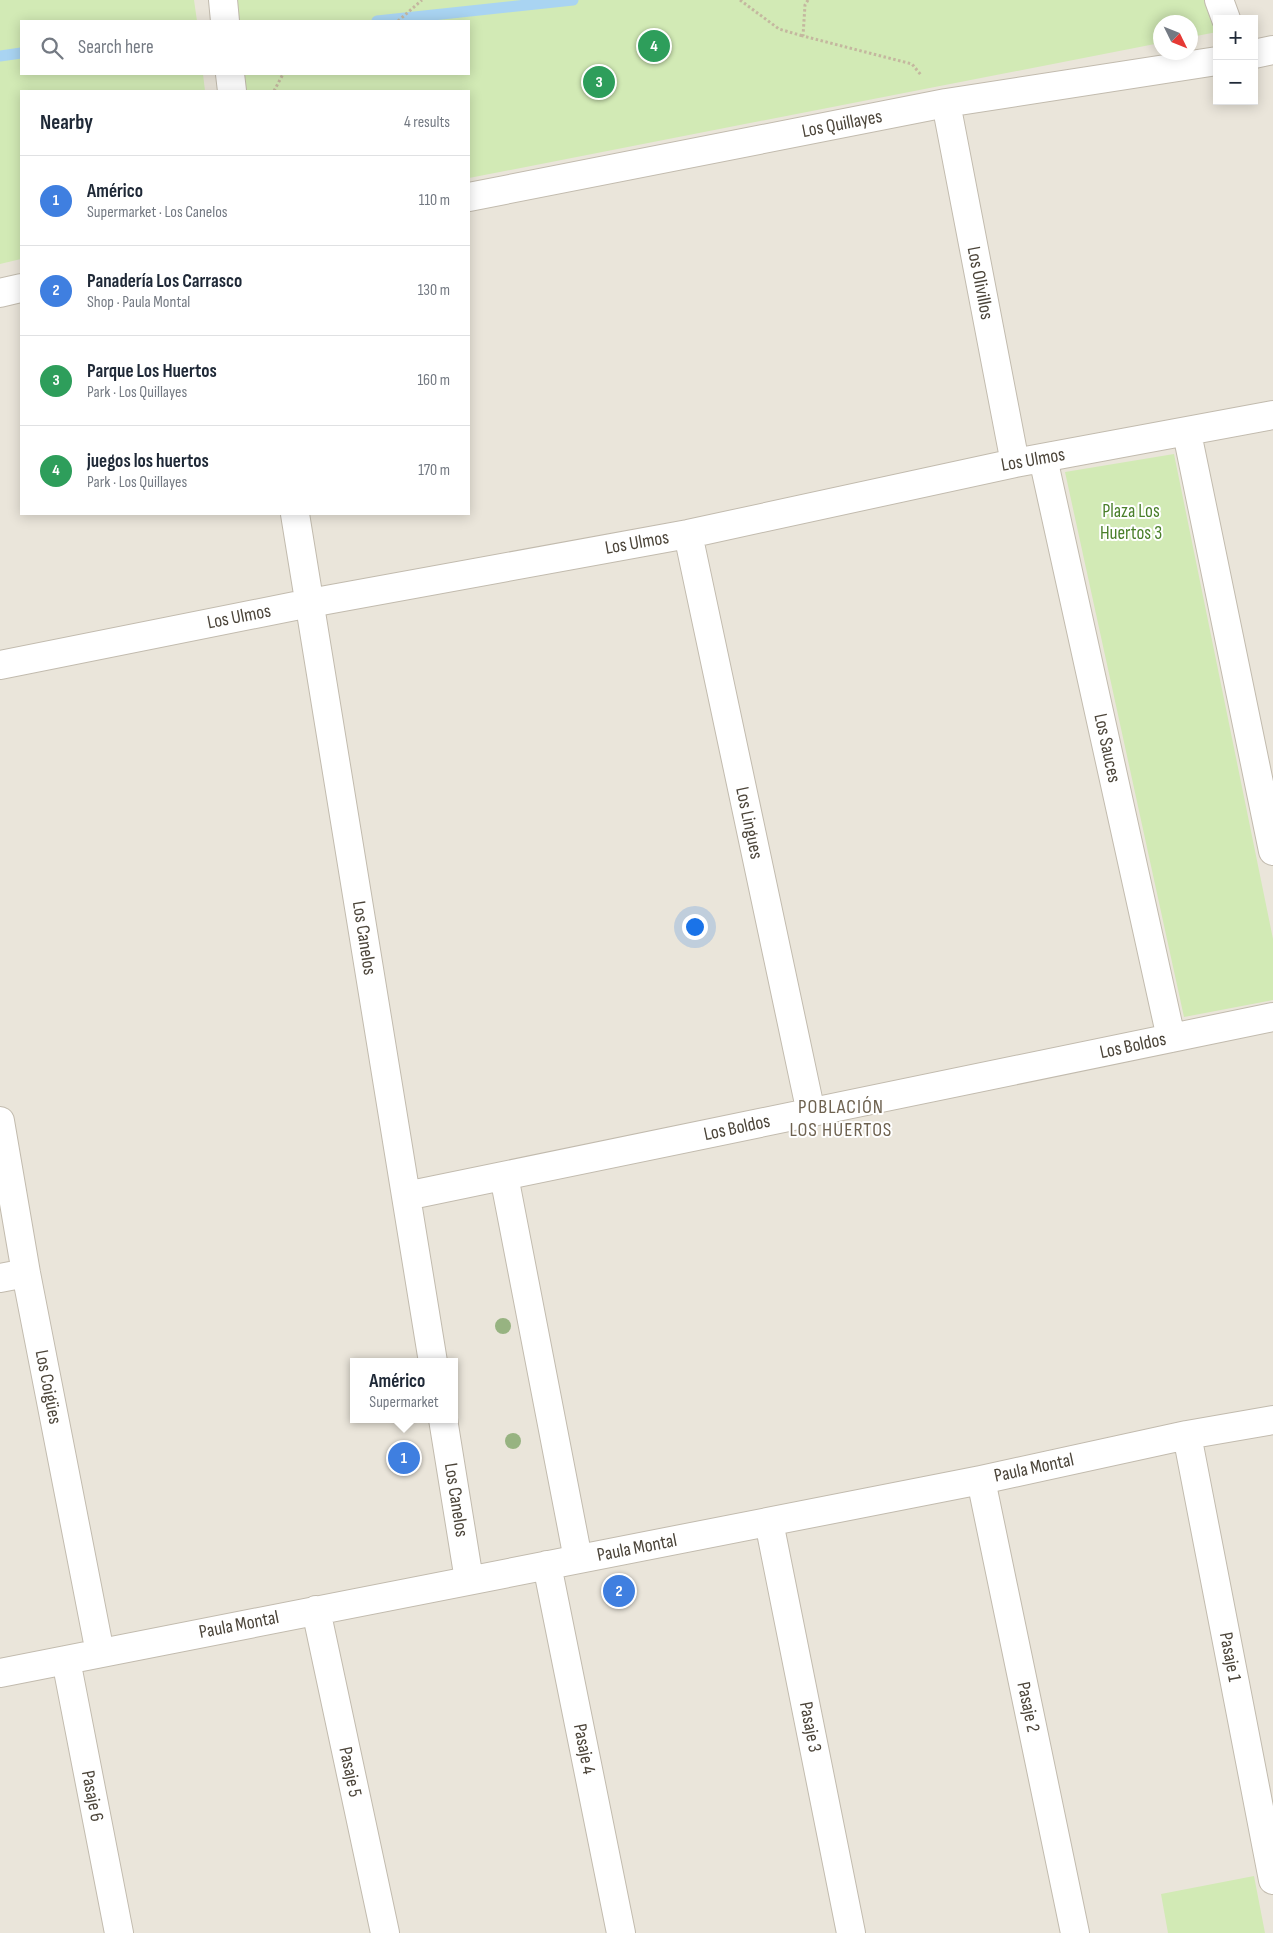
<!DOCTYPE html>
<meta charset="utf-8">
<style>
body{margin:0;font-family:"Sofia Sans Condensed",sans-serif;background:#f2f2f3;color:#1f2937}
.controls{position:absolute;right:15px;top:15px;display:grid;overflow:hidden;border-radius:0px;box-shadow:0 2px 12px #0003}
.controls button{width:45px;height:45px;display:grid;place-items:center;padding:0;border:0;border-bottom:1px solid #e0e1e3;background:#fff;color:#1f2937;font:25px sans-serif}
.compass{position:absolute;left:1153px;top:15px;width:45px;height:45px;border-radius:50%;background:#fff;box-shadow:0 2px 12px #0003;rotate:133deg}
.you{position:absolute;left:694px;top:926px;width:18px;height:18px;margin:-12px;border:4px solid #fff;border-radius:50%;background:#1a73e8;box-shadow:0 0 0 8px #1a73e833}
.badge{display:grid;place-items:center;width:32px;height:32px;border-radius:50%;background:#db2777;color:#fff;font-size:16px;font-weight:700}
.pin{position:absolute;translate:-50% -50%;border:2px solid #fff;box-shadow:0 1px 5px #0006}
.popup{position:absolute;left:350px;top:1358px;width:108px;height:65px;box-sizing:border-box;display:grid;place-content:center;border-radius:0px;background:#fff;filter:drop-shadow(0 1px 4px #0005);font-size:16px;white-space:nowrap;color:#747a83}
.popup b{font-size:19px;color:#1f2937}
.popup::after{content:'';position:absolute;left:50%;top:100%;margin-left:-10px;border:10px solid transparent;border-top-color:#fff}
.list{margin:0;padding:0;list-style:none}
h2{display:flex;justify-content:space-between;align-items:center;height:65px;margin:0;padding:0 20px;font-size:21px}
h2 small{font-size:16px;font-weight:400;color:#747a83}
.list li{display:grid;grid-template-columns:32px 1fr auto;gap:15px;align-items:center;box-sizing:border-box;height:90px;padding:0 20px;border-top:1px solid #e0e1e3}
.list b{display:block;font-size:19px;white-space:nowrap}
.list p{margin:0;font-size:16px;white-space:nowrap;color:#747a83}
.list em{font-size:16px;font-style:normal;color:#747a83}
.icon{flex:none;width:28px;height:28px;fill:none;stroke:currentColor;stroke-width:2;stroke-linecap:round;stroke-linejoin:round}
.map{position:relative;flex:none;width:1273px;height:1933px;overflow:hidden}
.search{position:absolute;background:#fff;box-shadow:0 2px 12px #0003;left:20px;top:20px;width:450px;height:55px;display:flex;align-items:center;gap:12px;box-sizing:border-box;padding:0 18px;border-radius:0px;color:#747a83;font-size:19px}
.panel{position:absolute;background:#fff;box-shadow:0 2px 12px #0003;left:20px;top:90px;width:450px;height:425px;border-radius:0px}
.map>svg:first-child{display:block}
</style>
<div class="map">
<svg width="1273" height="1933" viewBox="0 0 1273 1933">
<rect width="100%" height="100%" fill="#f6f3ec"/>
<path fill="#eae5da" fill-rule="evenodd" d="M0 0H1273V1933H0ZM1217 19H1254V101H1217ZM21 21H469V74H21ZM1160 22H1190V52H1160ZM21 91H469V514H21ZM354 1362H454V1419H354Z"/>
<path fill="#d2eab5" d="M0 0H194L197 21H21V74H203L205 91H21V259L0 264Z
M234 0H1218L1217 32 1191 37 1190 22H1160V43L469 178V91H242L241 74H469V21H236Z
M1174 454 1273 939V1000L1184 1017 1065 472Z
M1254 1876 1265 1933H1168L1161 1894Z"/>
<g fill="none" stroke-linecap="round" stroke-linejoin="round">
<path stroke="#a9d4f2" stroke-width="11" d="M377 21 573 0
M0 56 21 53"/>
<g stroke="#c2bbae" stroke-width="30">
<path id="minor" d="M223 0 225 21
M1219 0 1226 19
M1254 54 1273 50
M230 74 232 91
M946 103 1015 463
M469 197 946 103 1217 61
M0 293 21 288
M1187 433 1273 851
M1043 458 1171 1038
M295 514 433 1362
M688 534 811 1113
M0 665 310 603 688 534 1015 463 1273 415
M0 1121 26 1273 100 1653
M504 1176 578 1559
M406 1196 1273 1017
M0 1278 26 1273
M443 1419 469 1580
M1187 1435 1273 1880
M981 1480 1075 1933
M769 1522 851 1933
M547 1565 621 1933
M316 1610 385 1933
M66 1660 119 1933
M0 1673 981 1480 1187 1435 1273 1420"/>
</g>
<path stroke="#c4b79f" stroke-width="3" stroke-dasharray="2.5 2.5" stroke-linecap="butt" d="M740 0 779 29 803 36
M808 0 805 5 803 36 912 64 921 75
M398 21 422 0
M274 91 283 74"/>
<use href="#minor" stroke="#fff" stroke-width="28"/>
</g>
<g fill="#97b381">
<circle cx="503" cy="1326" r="8"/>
<circle cx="513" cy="1441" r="8"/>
</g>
<g text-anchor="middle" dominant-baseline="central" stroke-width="4" stroke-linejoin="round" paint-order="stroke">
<g font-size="19" fill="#4b4439" stroke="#fff">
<text transform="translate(842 124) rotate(-11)">Los Quillayes</text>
<text transform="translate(980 283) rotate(79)">Los Olivillos</text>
<text transform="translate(1033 460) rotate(-10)">Los Ulmos</text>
<text transform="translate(637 543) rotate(-10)">Los Ulmos</text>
<text transform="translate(239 617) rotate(-11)">Los Ulmos</text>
<text transform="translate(1107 748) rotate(78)">Los Sauces</text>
<text transform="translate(749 823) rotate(78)">Los Lingues</text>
<text transform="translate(364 938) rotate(81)">Los Canelos</text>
<text transform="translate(1133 1046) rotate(-12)">Los Boldos</text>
<text transform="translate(737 1128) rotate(-12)">Los Boldos</text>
<text transform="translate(48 1387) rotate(79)">Los Coigües</text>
<text transform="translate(1034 1468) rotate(-12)">Paula Montal</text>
<text transform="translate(456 1500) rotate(81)">Los Canelos</text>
<text transform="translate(637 1548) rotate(-11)">Paula Montal</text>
<text transform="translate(239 1625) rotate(-11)">Paula Montal</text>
<text transform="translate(1230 1657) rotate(79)">Pasaje 1</text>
<text transform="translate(1028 1707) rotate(78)">Pasaje 2</text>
<text transform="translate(810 1727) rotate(79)">Pasaje 3</text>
<text transform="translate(584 1749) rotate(79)">Pasaje 4</text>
<text transform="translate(350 1772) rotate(78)">Pasaje 5</text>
<text transform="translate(92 1796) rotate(79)">Pasaje 6</text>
</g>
<g font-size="19" fill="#4a7f2a" stroke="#fff">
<text x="1131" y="511">Plaza Los<tspan x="1131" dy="22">Huertos 3</tspan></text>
</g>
<g font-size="20" letter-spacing="1" fill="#6e6250" stroke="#fff">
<text x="841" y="1107">POBLACIÓN<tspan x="841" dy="23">LOS HUERTOS</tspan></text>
</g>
</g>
</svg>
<div class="controls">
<button>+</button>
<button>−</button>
</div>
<svg class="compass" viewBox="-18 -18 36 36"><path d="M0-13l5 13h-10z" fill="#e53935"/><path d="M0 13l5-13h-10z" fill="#747a83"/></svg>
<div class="you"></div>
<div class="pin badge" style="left:404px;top:1458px;background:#3f7fe0">1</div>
<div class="popup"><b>Américo</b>Supermarket</div>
<div class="pin badge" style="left:619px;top:1591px;background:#3f7fe0">2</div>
<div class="pin badge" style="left:599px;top:82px;background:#2e9e5b">3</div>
<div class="pin badge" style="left:654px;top:46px;background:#2e9e5b">4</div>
<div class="search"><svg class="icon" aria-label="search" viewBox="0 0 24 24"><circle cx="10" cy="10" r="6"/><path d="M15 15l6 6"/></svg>Search here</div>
<section class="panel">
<h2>Nearby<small>4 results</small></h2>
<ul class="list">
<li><span class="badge" style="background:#3f7fe0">1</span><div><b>Américo</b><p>Supermarket · Los Canelos</p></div><em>110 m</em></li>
<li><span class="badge" style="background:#3f7fe0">2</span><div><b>Panadería Los Carrasco</b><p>Shop · Paula Montal</p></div><em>130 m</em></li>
<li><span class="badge" style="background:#2e9e5b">3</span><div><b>Parque Los Huertos</b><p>Park · Los Quillayes</p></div><em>160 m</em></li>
<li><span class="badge" style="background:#2e9e5b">4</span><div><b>juegos los huertos</b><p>Park · Los Quillayes</p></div><em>170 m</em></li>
</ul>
</section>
</div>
